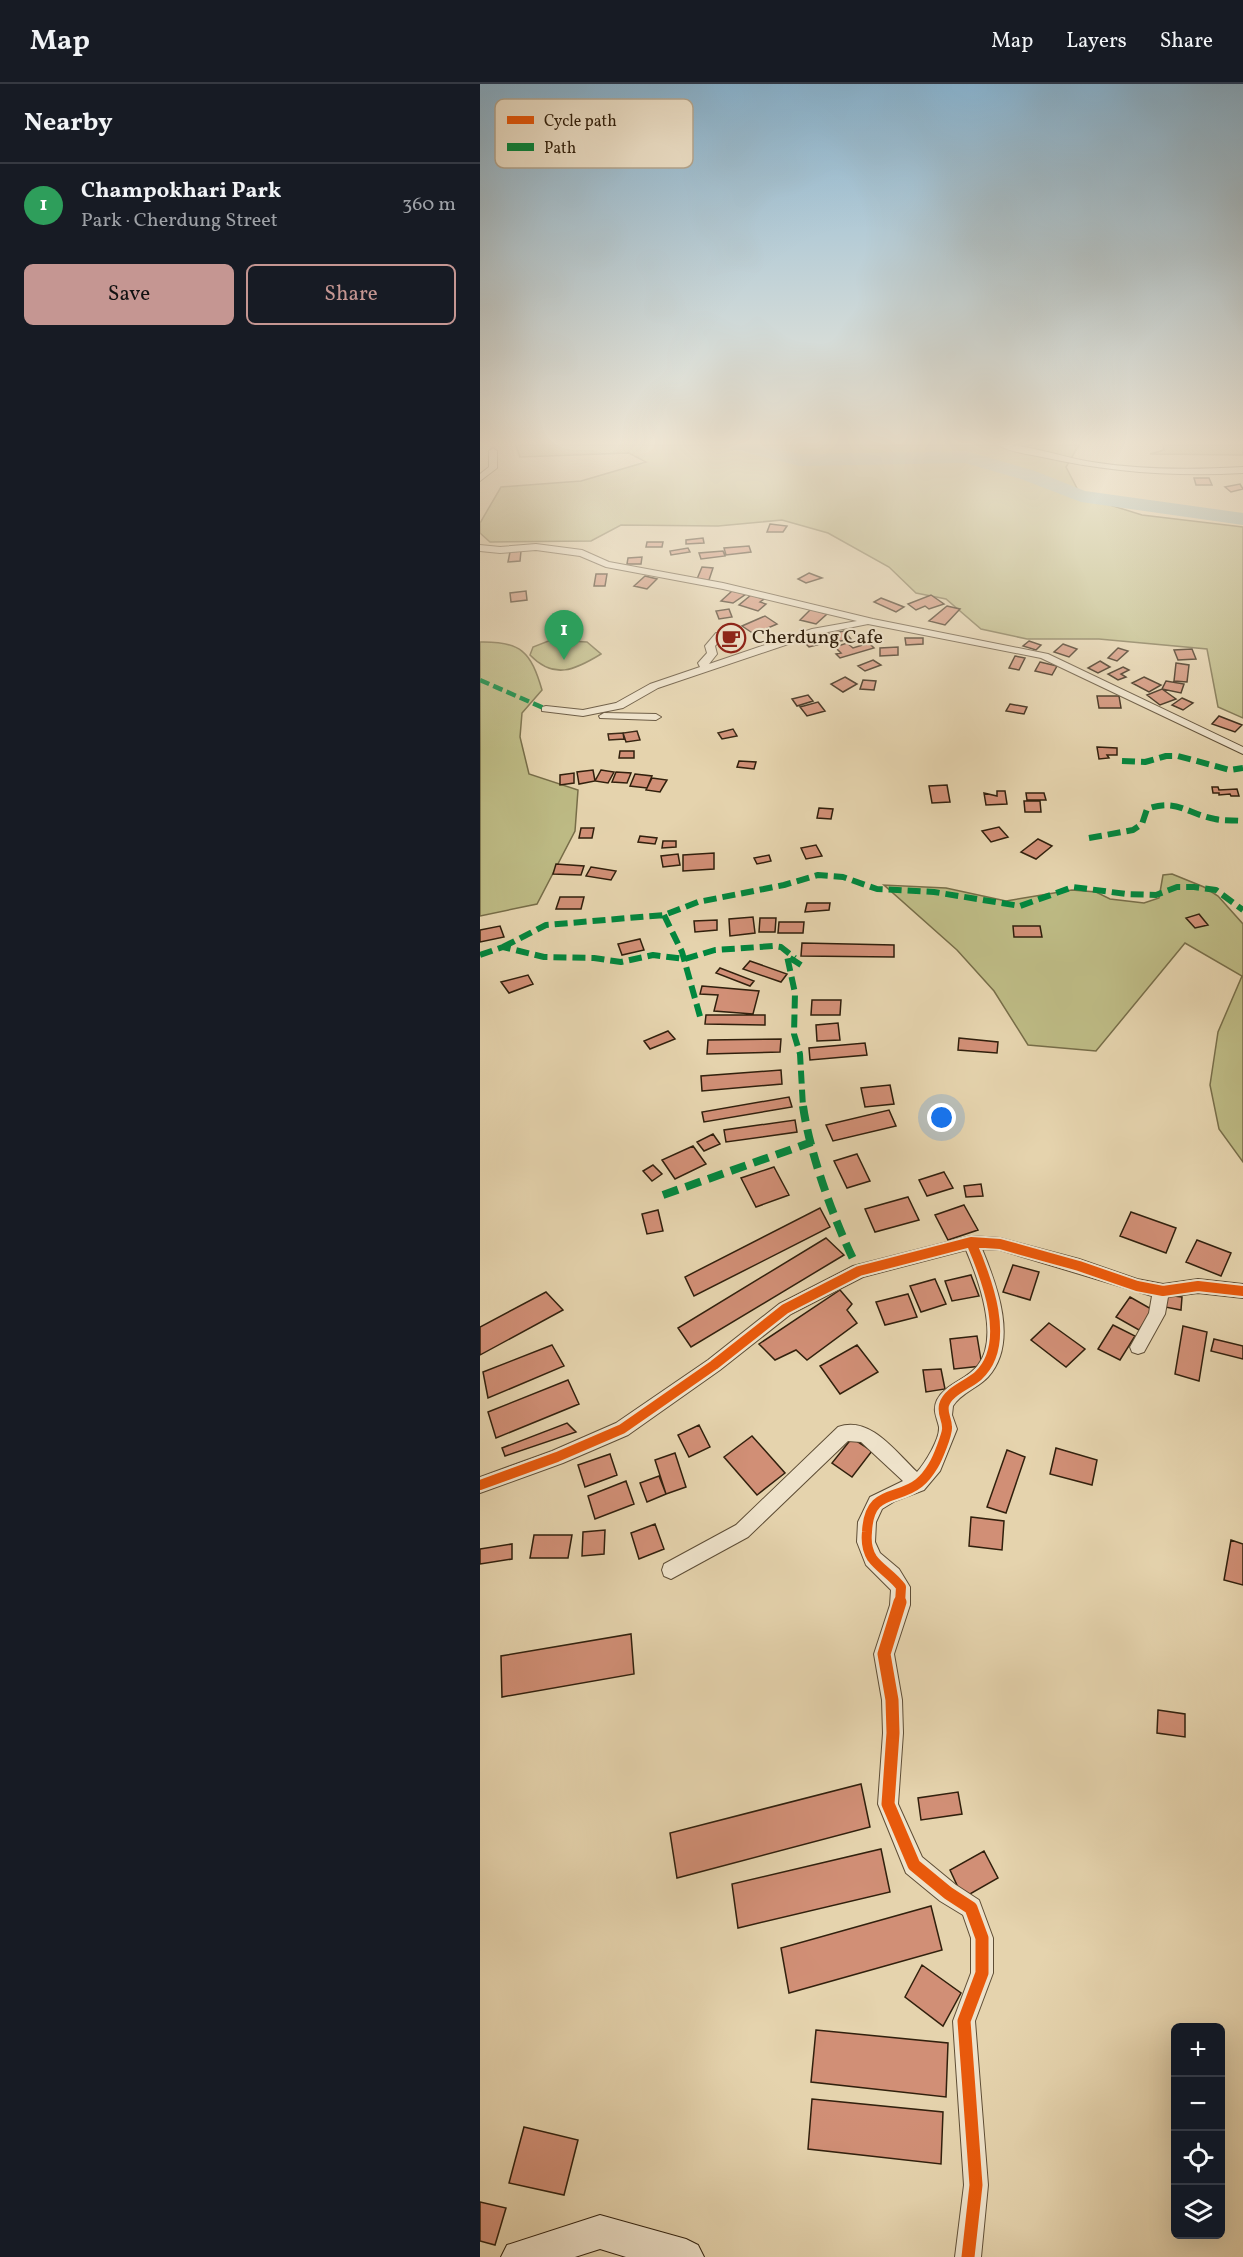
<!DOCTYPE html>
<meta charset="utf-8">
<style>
body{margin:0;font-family:Vollkorn,serif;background:#20242c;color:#f1f3f6}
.controls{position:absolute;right:18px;bottom:18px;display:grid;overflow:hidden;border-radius:9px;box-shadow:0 6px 24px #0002}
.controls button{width:54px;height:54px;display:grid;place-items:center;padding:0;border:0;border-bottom:2px solid #363941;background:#171b24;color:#f1f3f6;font:30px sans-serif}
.you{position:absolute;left:462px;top:1034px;width:21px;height:21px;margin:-15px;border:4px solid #fff;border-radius:50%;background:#1a73e8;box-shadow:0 0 0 9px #1a73e833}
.badge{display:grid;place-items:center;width:39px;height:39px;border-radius:50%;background:#c59692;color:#fff;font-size:20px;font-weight:700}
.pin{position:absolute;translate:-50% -50px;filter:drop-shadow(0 2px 3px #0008)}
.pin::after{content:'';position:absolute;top:32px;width:21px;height:18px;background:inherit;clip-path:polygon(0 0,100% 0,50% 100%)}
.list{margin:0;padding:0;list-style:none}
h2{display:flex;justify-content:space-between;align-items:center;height:78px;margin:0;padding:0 24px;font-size:26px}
h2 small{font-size:20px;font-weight:400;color:#9ea1a6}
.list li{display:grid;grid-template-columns:39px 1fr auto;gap:18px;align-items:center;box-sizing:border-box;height:84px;padding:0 24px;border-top:2px solid #363941}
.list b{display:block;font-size:22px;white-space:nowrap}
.list p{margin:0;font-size:20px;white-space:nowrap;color:#9ea1a6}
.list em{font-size:20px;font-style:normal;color:#9ea1a6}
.actions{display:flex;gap:12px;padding:18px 24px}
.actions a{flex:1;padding:14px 0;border:2px solid #c59692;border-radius:9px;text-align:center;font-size:21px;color:#c59692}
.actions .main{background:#c59692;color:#111}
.icon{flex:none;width:33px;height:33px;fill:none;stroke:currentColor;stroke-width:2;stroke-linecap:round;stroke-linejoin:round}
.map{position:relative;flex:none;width:763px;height:2173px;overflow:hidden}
header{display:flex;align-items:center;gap:36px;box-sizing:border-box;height:84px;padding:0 30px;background:#171b24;border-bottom:2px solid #363941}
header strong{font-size:28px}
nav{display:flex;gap:33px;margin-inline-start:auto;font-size:21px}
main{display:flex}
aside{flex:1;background:#171b24}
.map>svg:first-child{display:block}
</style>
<header>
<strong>Map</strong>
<nav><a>Map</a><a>Layers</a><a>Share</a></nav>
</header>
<main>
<aside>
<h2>Nearby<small></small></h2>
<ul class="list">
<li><span class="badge" style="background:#2e9e5b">1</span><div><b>Champokhari Park</b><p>Park · Cherdung Street</p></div><em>360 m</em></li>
</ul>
<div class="actions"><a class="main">Save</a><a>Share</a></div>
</aside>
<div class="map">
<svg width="763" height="2173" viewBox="0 0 763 2173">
<rect width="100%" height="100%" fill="#e5d3ad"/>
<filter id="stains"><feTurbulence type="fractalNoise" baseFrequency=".00333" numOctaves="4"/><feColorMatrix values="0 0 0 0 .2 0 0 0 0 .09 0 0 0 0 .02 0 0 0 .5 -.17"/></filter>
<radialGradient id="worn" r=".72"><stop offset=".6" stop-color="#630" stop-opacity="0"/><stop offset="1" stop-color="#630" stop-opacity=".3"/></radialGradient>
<path fill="#bdba84" stroke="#776d48" stroke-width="1.5" d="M36 361H599L586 383 601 412 662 431 763 443V634L738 623 727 565 619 555H547L501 545 466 515 436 509 409 483 348 449 302 436 238 442 141 441 111 457 10 458 0 449V439L21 403 101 397 166 378 149 369 40 373Z
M683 361H763V371L670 370 684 366Z
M71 556 107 558 121 570C95 586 74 596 50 571L53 563Z
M0 558C41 557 51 568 62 606L42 629 40 653 49 690 98 706 95 747 57 820 0 832Z
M692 790 724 803 738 812 763 840V1078L739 1045 730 1001 738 948 762 892 705 859 616 967 548 961 514 907 477 866 404 801 466 804 526 817 592 806 616 808 630 815 664 819 679 814 683 791Z"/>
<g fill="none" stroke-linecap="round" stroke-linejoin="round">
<path fill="#99b6b4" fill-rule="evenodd" d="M248 361H280L320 370 486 367 555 387 605 407 763 429V441L601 418 541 395 485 379 320 382 250 365Z"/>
</g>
<path fill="#d18f76" stroke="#31200d" stroke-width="1.5" d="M714 394H729L732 401H716Z
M760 400 763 405 751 408 745 403Z
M290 440 307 442 303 448H287Z
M223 454 224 459 206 460V456Z
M167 458H183L182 463H166Z
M269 462 271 468 246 471 244 464Z
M208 464 210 468 191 471 190 467Z
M41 467 40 477 28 478 30 468Z
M243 467 245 472 221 475 219 469Z
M162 473 161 480H147L148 474Z
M222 483 233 484 229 496 217 495Z
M329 489 342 494 326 499 318 495Z
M116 490H127L125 502H114Z
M165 492 177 495 167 505 154 502Z
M46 507 47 516 31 518 30 509Z
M252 507 266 510 253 519 241 517Z
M271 511 284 515 280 518 286 520 278 527 259 521Z
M451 511 464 520 449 525 445 522 436 526 428 520Z
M401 514 424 523 416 528 394 518Z
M467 522 480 525 465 541 449 537Z
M249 525 252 533 239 535 236 527Z
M331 525 347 530 336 540 320 536Z
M285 532 297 540 274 550 262 542Z
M364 547 371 555 350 559 344 551Z
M338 553 344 559 329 563 323 557Z
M425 554H443V560L426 561Z
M549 557 561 561 556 566 543 562Z
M367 559 373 564 389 559 394 564 360 574 356 570 361 569 355 563Z
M583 560 597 565 589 573 574 568Z
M418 563V571L400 572V564Z
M638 564 648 567 637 577 628 574Z
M712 565 716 575 698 576 694 566Z
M535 572 545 574 539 586 529 584Z
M393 576 401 581 385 587 378 582Z
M620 577 630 583 618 589 608 584Z
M560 578 577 582 572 591 555 587Z
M696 579 709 581 707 598 694 597Z
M643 583 649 586 641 590 646 593 638 596 628 590Z
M365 593 377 600 363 608 351 600Z
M664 593 681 601 669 608 652 599Z
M383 596 396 597 394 606 380 605Z
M686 597 704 600 701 609 682 605Z
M682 605 696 615 680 621 667 611Z
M328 611 333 617 317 622 312 615Z
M617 612H639L641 624H619Z
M702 614 713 619 703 626 692 621Z
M338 618 345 627 327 632 320 623Z
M530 620 547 623 544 630 526 627Z
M739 632 762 641 755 648 732 640Z
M253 645 257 652 242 655 238 649Z
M157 647 160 656 146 658 143 649Z
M143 649 144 655 129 656 128 650Z
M617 663 637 664V671H627L629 674 619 675Z
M140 667H154V674H139Z
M259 677 276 678 274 685 257 683Z
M113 686 115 697 99 700 97 688Z
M121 686 134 688 128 699 115 697Z
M136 688 151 689 147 699 132 698Z
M94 689V699L80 701V691Z
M155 690 172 692 167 704 150 702Z
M172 694 187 696 180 708 166 706Z
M467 701 470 718 452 719 449 702Z
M732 703H738L739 706 757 705 759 712H751L750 710 739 711V709H733Z
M517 707H525L527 720 506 721 504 709 517 712Z
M546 709H564L566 716H547Z
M544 717H560L561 728H545Z
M339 724 353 725 351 735 337 734Z
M519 743 528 753 511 758 502 747Z
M101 744H114L112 754H99Z
M160 752 177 754 175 760 158 758Z
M558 755 572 762 556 775 541 768Z
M183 757H196V763L182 764Z
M336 761 342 772 326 775 321 764Z
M234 769V785L203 787V771Z
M198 770 200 781 183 783 181 772Z
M289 771 291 777 277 780 274 774Z
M76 780 104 782 101 791 73 790Z
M111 783 136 787 131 796 106 792Z
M80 813H104L101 825H76Z
M327 819H350L349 826 325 828Z
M719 830 728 841 715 844 706 834Z
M273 833 275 849 250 852 249 835Z
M280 834H296L295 848H279Z
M237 836V846L215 848 214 837Z
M299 838H324L323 849H298Z
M20 842 24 853 0 858V846Z
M533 842H560L562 853H534Z
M160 855 164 866 142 871 138 860Z
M322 859 414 861V873L321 872Z
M270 877 307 890 301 898 263 885Z
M240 884 274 897 270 902 236 889Z
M48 891 53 900 29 909 21 898Z
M222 902 279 907 273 930 234 927 238 911 220 910Z
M332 916H361L360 931H331Z
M226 931H285V941L225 940Z
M358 939 360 956 337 957 336 941Z
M188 947 195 955 170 965 164 957Z
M479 954 518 958 517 969 478 966Z
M301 955 300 968 227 970 228 956Z
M385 959 387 971 330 976 329 964Z
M301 986 302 1000 222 1007 221 992Z
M410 1001 414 1020 385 1023 381 1004Z
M309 1013 312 1023 224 1038 222 1028Z
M409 1026 416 1042 353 1057 346 1041Z
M315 1036 317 1048 246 1058 244 1046Z
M233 1050 240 1060 224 1067 217 1058Z
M213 1062 226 1080 195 1095 182 1076Z
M377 1070 390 1097 367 1104 354 1077Z
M173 1081 182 1090 172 1097 163 1087Z
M294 1083 309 1111 276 1123 261 1094Z
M464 1088 473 1104 447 1112 439 1096Z
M501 1100 503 1112 486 1113 484 1102Z
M428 1113 439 1136 395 1148 385 1125Z
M484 1121 498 1146 468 1156 455 1131Z
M340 1124 350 1143 214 1212 205 1193Z
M178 1126 183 1147 167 1150 162 1130Z
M651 1128 696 1144 686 1169 640 1152Z
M346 1154 364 1171 211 1263 198 1244Z
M717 1156 751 1169 741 1192 706 1178Z
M533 1181 559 1188 550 1216 523 1208Z
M491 1191 499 1212 472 1217 465 1197Z
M455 1195 466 1220 441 1228 430 1202Z
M360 1206 372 1220 367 1226 377 1239 327 1276 316 1266 295 1276 279 1260Z
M66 1208 83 1226 0 1271V1243Z
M428 1210 437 1233 405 1241 396 1218Z
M686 1211 702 1213 701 1226 685 1223Z
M650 1213 673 1226 659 1246 636 1233Z
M569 1239 605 1265 586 1283 551 1256Z
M633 1241 655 1252 640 1276 618 1265Z
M703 1242 727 1248 719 1297 695 1290Z
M497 1252 502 1282 474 1285 470 1255Z
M734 1255 763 1262V1275L731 1267Z
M72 1261 84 1282 8 1314 3 1288Z
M377 1261 398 1288 360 1310 340 1282Z
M461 1285 465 1305 446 1308 443 1286Z
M88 1296 99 1320 16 1354 8 1328Z
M87 1339 96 1348 25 1372 22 1364Z
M219 1341 230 1363 209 1373 198 1351Z
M272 1352 305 1389 277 1411 244 1373Z
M372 1354 392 1367 372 1393 352 1379Z
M576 1364 617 1376 612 1401 570 1390Z
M527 1366 545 1373 526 1429 507 1423Z
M195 1369 206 1403 186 1410 175 1376Z
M130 1370 137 1391 105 1403 98 1381Z
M179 1392 186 1410 167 1418 160 1399Z
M146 1397 154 1420 115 1435 108 1412Z
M491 1433 524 1437 522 1466 489 1462Z
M175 1440 184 1465 159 1475 151 1449Z
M125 1446 124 1470 102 1472 103 1448Z
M54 1451H92L88 1474H50Z
M751 1456 763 1460V1501L744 1496Z
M32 1460V1475L0 1480V1465Z
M151 1550 154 1590 22 1613 21 1572Z
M678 1626 705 1630V1653L677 1649Z
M381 1700 390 1743 197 1794 190 1749Z
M478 1708 482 1730 441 1736 438 1714Z
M401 1765 410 1808 258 1844 252 1800Z
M504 1767 518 1794 483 1814 470 1786Z
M451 1822 462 1866 309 1909 301 1864Z
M442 1881 481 1909 463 1942 425 1913Z
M336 1946 468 1959 466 2013 331 1998Z
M332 2015 463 2028 461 2080 328 2065Z
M44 2043 98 2056 84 2111 29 2099Z
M0 2118 26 2124 15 2161 0 2157Z"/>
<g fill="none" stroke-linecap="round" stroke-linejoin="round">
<g stroke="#5e4d35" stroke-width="2">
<path id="street" d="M518 361C545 359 584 374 612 378 662 386 712 386 763 383V389C695 393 629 388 562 373 548 370 529 368 518 361Z
M13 364 17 367V384L0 397V390L9 383V367Z
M56 460 102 466 129 478 243 499 393 535 568 570 763 663V670L561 574 388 540 338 550 178 604 143 624 103 632 62 627V623L66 622 103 626 136 619 170 600 220 583 218 579 227 569 225 562 236 549 245 551 235 562 237 570 229 580 332 545 377 537 243 505 126 483 100 472 56 466 20 469 0 467V461L20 463Z
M124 629 176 630 181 633 176 636 120 634 119 632Z
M491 1152 520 1154 599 1175 657 1195 683 1200 718 1195 763 1200V1214L718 1209 688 1213 685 1230 664 1268 658 1270 652 1268 650 1263 669 1229 672 1212 520 1166 502 1165C517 1201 539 1259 508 1293 498 1304 481 1309 473 1322L472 1331 477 1345 460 1387 444 1406 415 1417 402 1425 396 1438 395 1458 400 1469 419 1485 430 1503V1521L414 1570 422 1616 423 1649 418 1720 442 1773 476 1801 499 1816 513 1854V1889L495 1937 508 2101 501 2173H475L484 2101 473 1937 491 1889V1854L483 1831 460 1817 426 1789 398 1720 403 1649 402 1616 394 1570 410 1521 411 1506 386 1481 377 1458 378 1438 390 1413 423 1397 381 1358 368 1357 268 1453 191 1495 184 1492 182 1486 184 1480 256 1441 358 1343C390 1331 416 1368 437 1388 445 1379 460 1355 459 1343 457 1333 452 1327 457 1316 466 1299 487 1296 498 1281 520 1253 498 1194 486 1166L383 1193 311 1230 240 1286 148 1351 83 1379 0 1409V1393L72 1367 136 1339 228 1276 299 1220 373 1182Z"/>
</g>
<g stroke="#31200d" stroke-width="2">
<path id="secondary" d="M120 2131 206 2155 218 2161 224 2173H146L120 2165 95 2173H21L27 2161Z"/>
</g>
<use href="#street" fill="#eee2ca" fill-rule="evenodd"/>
<use href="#secondary" fill="#eee2ca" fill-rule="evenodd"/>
<path stroke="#00873e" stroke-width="4.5" stroke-dasharray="10 4.5" stroke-linecap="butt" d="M0 596 66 625"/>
<path stroke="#00873e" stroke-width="6" stroke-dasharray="13 6" stroke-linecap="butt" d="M642 677 665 678 686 672H698L750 686 763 684
M609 754 653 746 662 740 667 725C697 714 707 730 735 735 744 737 754 736 763 737
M184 831 202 868 221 936
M23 863 66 841 184 831 218 818 304 801 338 791 363 793 397 805 454 808 540 822 593 803 646 810 676 811 697 803H714L736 806 763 826
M0 871 23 863 64 873 114 874 141 878 173 871 205 875 235 866 294 862 301 863 315 874
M321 881 307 872 315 909 314 950 320 970 323 1023"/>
<path stroke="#00873e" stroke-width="8" stroke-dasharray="16 8" stroke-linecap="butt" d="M323 1022C330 1072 356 1142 379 1187
M183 1111 332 1058"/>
<g stroke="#eee2ca" stroke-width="14">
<path id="cycleway-far1" d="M0 1401 77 1373 142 1345 234 1281 305 1225 379 1187 491 1158 520 1160 599 1182 657 1202 683 1207 718 1202 763 1207
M420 1519 421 1503C413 1492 399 1484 392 1474 387 1466 386 1457 387 1448 389 1404 417 1417 439 1399 444 1395 450 1387 453 1382 457 1376 468 1349 467 1343 467 1335 462 1330 464 1321 468 1307 488 1301 498 1292 533 1260 506 1193 491 1158"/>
</g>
<g stroke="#eee2ca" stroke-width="16">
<path id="cycleway" d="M420 1518 404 1570 412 1616 413 1649 408 1720 434 1781 468 1809 491 1824 502 1854V1889L484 1937 496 2101 488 2173"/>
</g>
<use href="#cycleway-far1" stroke="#e8590c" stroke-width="10"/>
<use href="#cycleway" stroke="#e8590c" stroke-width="13"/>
</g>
<linearGradient id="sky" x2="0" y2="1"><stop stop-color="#88b5d3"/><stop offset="0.54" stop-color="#f3ebda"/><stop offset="1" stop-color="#f3ebda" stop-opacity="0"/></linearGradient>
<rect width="763" height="665" fill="url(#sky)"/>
<defs>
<g id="cafe-ring" transform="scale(1.5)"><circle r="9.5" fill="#eee2ca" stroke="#8f2418" stroke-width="1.5"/><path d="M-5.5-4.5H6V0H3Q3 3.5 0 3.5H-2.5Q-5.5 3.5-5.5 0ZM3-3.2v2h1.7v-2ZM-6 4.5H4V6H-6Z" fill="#8f2418"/></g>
</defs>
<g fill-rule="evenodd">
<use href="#cafe-ring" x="251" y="554"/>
</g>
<g text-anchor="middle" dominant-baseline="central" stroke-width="4.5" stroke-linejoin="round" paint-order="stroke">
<g font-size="20" fill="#31200d" stroke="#eee2ca" text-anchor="start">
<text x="272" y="554">Cherdung Cafe</text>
</g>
</g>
<rect x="15" y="15" width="198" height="69" rx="9" fill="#eee2ca" stroke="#b5a891" stroke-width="1.5"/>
<rect x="27" y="32" width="27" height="8" fill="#e8590c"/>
<rect x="27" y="59" width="27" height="8" fill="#00873e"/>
<g font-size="16" fill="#31200d">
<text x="64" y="42">Cycle path</text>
<text x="64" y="69">Path</text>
</g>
<rect width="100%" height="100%" filter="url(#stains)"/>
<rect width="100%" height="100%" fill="url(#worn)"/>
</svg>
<div class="controls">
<button>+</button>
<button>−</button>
<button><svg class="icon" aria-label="locate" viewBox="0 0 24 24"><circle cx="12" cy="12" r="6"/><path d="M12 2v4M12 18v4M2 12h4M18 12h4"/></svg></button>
<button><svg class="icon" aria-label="layers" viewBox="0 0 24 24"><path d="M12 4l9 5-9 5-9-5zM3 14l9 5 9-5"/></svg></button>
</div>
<div class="you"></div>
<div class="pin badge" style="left:84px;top:576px;background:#2e9e5b">1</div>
</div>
</main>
